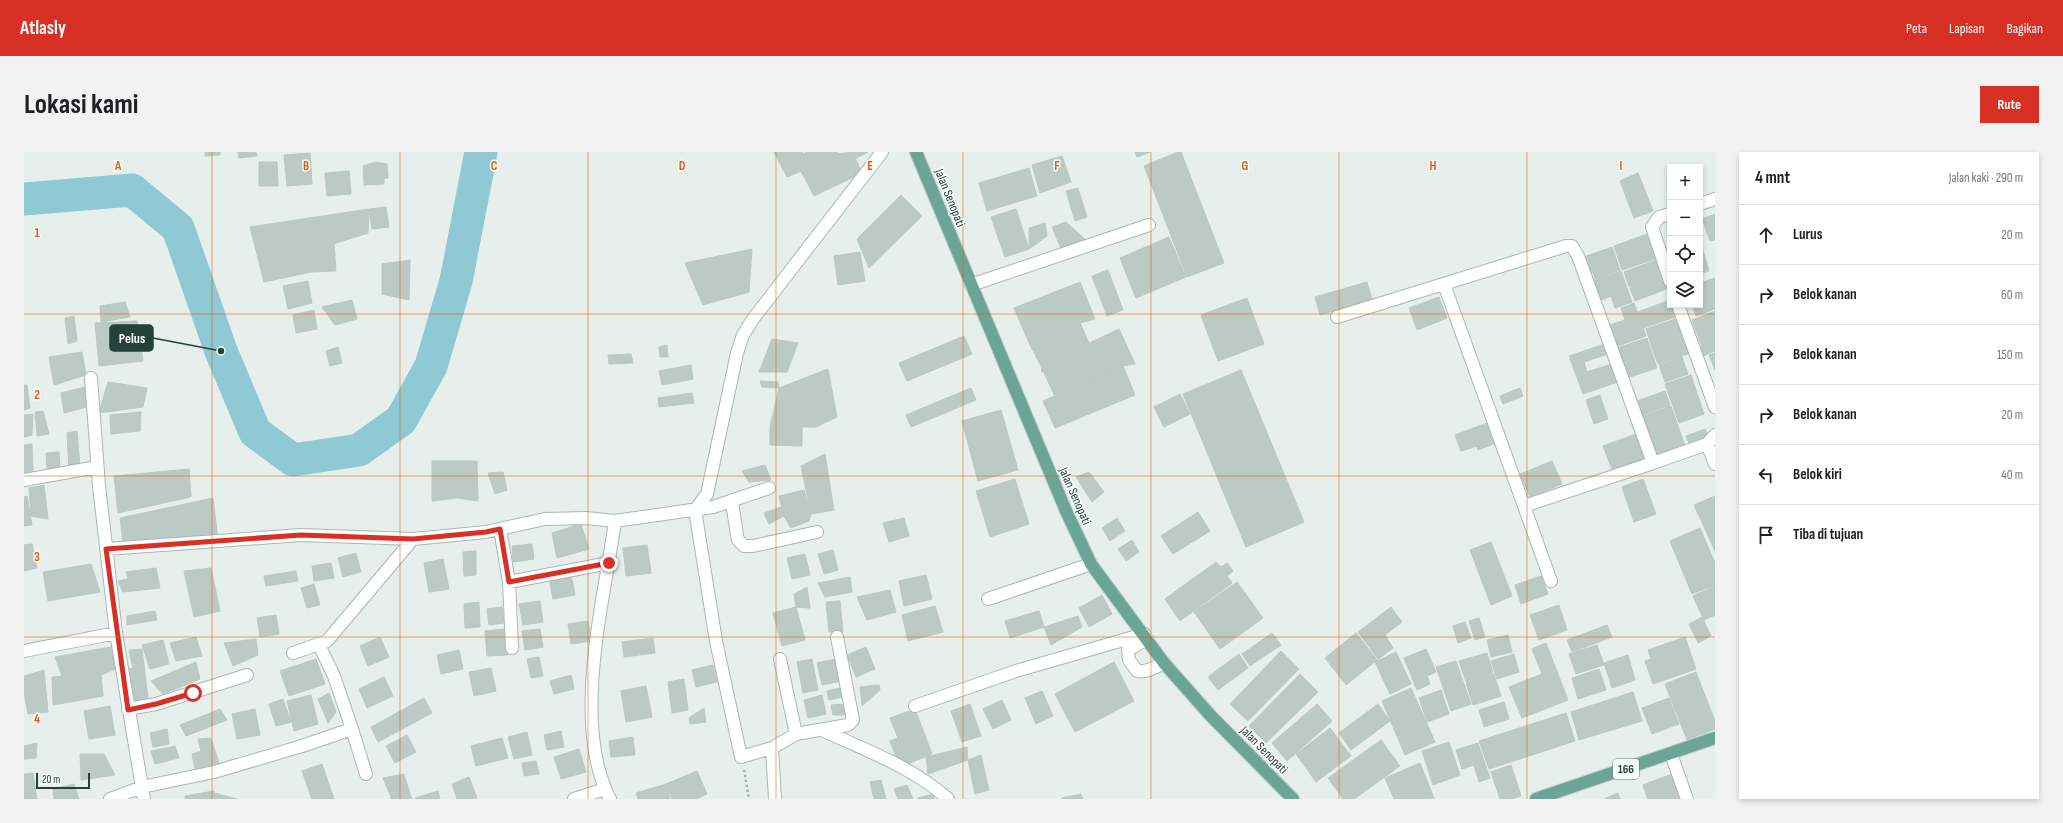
<!DOCTYPE html>
<html lang="id">
<meta charset="utf-8">
<style>
body{margin:0;font-family:"Sofia Sans Condensed",sans-serif;background:#f2f2f2;color:#202124}
.controls{position:absolute;right:12px;top:12px;display:grid;overflow:hidden;border-radius:0px;box-shadow:0 2px 6px #0003}
.controls button{width:36px;height:36px;display:grid;place-items:center;padding:0;border:0;border-bottom:1px solid #e0e0e0;background:#fff;color:#202124;font:20px sans-serif}
.scale{position:absolute;left:12px;bottom:10px;width:54px;box-sizing:border-box;padding-left:4px;border:2px solid #24423a;border-top:0;font-size:11px;line-height:14px;white-space:nowrap;color:#24423a;-webkit-text-stroke:3px #f7fbf9;paint-order:stroke}
.stop{position:absolute;width:12px;height:12px;margin:-9px;border:3px solid #d93025;border-radius:50%;background:#fff}
.stop.end{background:#d93025;border-color:#fff;box-shadow:0 1px 4px #0008}
.list{margin:0;padding:0;list-style:none}
h2{display:flex;justify-content:space-between;align-items:center;height:52px;margin:0;padding:0 16px;font-size:17px}
h2 small{font-size:13px;font-weight:400;color:#757577}
.list li{display:grid;grid-template-columns:26px 1fr auto;gap:12px;align-items:center;box-sizing:border-box;height:60px;padding:0 16px;border-top:1px solid #e0e0e0}
.list b{display:block;font-size:15px;white-space:nowrap}
.list em{font-size:13px;font-style:normal;color:#757577}
.icon{flex:none;width:22px;height:22px;fill:none;stroke:currentColor;stroke-width:2;stroke-linecap:round;stroke-linejoin:round}
.map{position:relative;flex:none;width:1691px;height:647px;overflow:hidden;border-radius:0px}
header{display:flex;align-items:center;gap:24px;box-sizing:border-box;height:56px;padding:0 20px;background:#d93025;color:#fff}
header strong{font-size:19px}
nav{display:flex;gap:22px;margin-inline-start:auto;font-size:14px}
.intro{display:flex;align-items:center;justify-content:space-between;box-sizing:border-box;height:96px;padding:0 24px}
h1{margin:0;font-size:28px}
.button{padding:10px 18px;border-radius:0px;background:#d93025;color:#fff;font-size:14px;font-weight:700}
main{display:flex;gap:24px;padding:0 24px}
aside{flex:1;background:#fff;border-radius:0px;box-shadow:0 2px 6px #0003}
.map>svg:first-child{display:block}
</style>
<header>
<strong>Atlasly</strong>
<nav><a>Peta</a><a>Lapisan</a><a>Bagikan</a></nav>
</header>
<div class="intro"><h1>Lokasi kami</h1><a class="button">Rute</a></div>
<main>
<div class="map">
<svg width="1691" height="647" viewBox="0 0 1691 647">
<rect width="100%" height="100%" fill="#e6efeb"/>
<g fill="none" stroke-linecap="round" stroke-linejoin="round">
<path stroke="#8ec9d4" stroke-width="33" d="M0 47 108 38 154 76 197 199 231 280 269 308 335 298 377 268 407 214 432 129 457 0"/>
</g>
<path fill="#bbcac4" stroke="#b8c9c2" d="M181 0H196V3L181 4Z
M214 0H232L233 4 215 6Z
M750 0H778L779 2 783 0H813L814 2 828 0 838 21 790 44 777 19 763 25Z
M828 0H844L831 7Z
M1111 0H1126L1113 5Z
M1154 0H1157L1200 111 1163 125 1120 14Z
M286 1 288 32 263 34 260 3Z
M1038 4 1047 30 1016 41 1008 13Z
M235 10H253L254 34H235Z
M352 10 363 12 364 26H360V32L340 33 339 14Z
M1005 16 1013 44 963 59 955 31Z
M325 19 327 42 303 44 301 21Z
M1614 21 1629 59 1610 66 1596 29Z
M1054 36 1063 65 1051 69 1042 39Z
M877 43 898 64 845 116 833 87Z
M362 55 365 75 348 77 345 57Z
M345 57 344 81 280 101 287 120 240 130 226 75Z
M992 57 1005 97 981 105 967 65Z
M1691 62V88L1686 89 1678 67Z
M1042 70 1063 89 1038 99 1028 75Z
M1021 71 1023 84 1005 97V76Z
M1626 81 1634 106 1598 118 1590 94Z
M1145 85 1162 125 1112 146 1096 106Z
M310 91 312 119 287 120 280 101Z
M1588 95 1596 118 1571 127 1569 120 1562 122 1557 106Z
M728 97 725 140 679 153 661 111Z
M1679 99 1685 119 1676 122V100Z
M836 100 841 129 814 133 810 104Z
M1635 107 1640 123 1605 135 1600 120Z
M386 108 385 148 358 142V112Z
M1084 118 1099 158 1083 164 1068 124Z
M1597 119 1608 150 1591 156 1587 144 1575 149 1568 129Z
M1640 123 1645 136 1611 149 1606 136Z
M1691 126V157L1672 164 1668 153H1676V131Z
M284 129 288 151 264 157 259 134Z
M1056 130 1071 167 1056 171 1006 193 990 156Z
M1343 130 1348 148 1296 163 1291 145Z
M1415 145 1423 166 1393 178 1385 156Z
M1223 146 1240 192 1194 209 1177 163Z
M328 148 333 167 311 173 298 155Z
M1646 148V153H1650L1654 164 1620 176 1614 160Z
M101 150 106 165 77 170 76 154Z
M1610 151 1622 184 1594 194 1586 173 1601 168 1597 156Z
M290 158 293 177 272 181 269 163Z
M1691 159V199L1677 205 1673 197 1678 195 1668 168Z
M50 164 53 189 44 192 41 166Z
M1651 167 1654 175 1659 173 1663 184 1628 196 1622 177Z
M113 169 119 209 75 214 71 171Z
M1056 171 1068 198 1018 220 1017 214 1006 193Z
M1095 177 1111 212 1099 214 1033 249 1017 214Z
M940 184 948 202 883 229 875 211Z
M1623 186 1633 216 1600 227 1590 197Z
M1658 186 1664 202 1634 212 1628 196Z
M748 187 774 191 763 220H735Z
M1581 192 1584 202 1560 210 1563 220 1588 212 1594 230 1559 242 1545 204Z
M643 193 644 205H636L635 195Z
M314 195 318 211 306 214 302 199Z
M58 200 62 223 30 233 25 205Z
M1691 201V218L1685 203Z
M607 202 609 211 585 212 584 203Z
M1658 205 1664 222 1641 230 1635 213Z
M667 213 669 227 638 233 635 219Z
M1099 214 1111 243 1031 276 1019 249Z
M804 217 813 265 792 275 773 229Z
M1217 218 1280 370 1222 395 1159 242Z
M1667 223 1680 262 1655 271 1641 232Z
M736 229 754 230 755 236 738 235Z
M773 229 792 275H746L755 236Z
M84 230 123 236 119 255 75 261Z
M0 233H3L6 256 0 258Z
M61 235 62 255 40 261 37 241Z
M947 236 952 248 887 275 882 263Z
M1496 236 1499 244 1479 252 1476 244Z
M1641 239 1646 253 1618 263 1613 249Z
M668 241 670 251 635 255 634 246Z
M1156 242 1166 262 1140 275 1130 255Z
M1576 243 1584 267 1570 272 1562 248Z
M1647 254 1662 297 1634 306 1619 264Z
M977 258 994 318 954 329 938 269Z
M19 259 25 282 13 284 11 260Z
M117 260 116 279 87 282 86 263Z
M9 262 8 283 0 285V263Z
M1463 271 1470 292 1454 298 1453 294 1437 299 1431 283Z
M746 275H778V294L746 293Z
M1681 277 1685 287 1666 294 1662 284Z
M53 279 56 315 45 318 43 281Z
M1612 282 1621 308 1589 320 1579 294Z
M8 292 9 322H0V293Z
M35 300 36 316 23 317 22 301Z
M801 302 810 358 787 362 777 314Z
M408 309H453L454 349 433 346 408 349Z
M1528 309 1538 332 1506 345 1496 322Z
M741 313 747 328 725 330 718 319Z
M165 317 167 345 94 361 90 324Z
M479 320 483 338 471 342 464 321Z
M1065 320 1080 340 1068 350 1052 325Z
M991 327 1005 372 966 385 952 339Z
M1619 327 1632 362 1610 370 1598 335Z
M20 333 24 367 7 364 5 336Z
M780 338 787 362 785 369 767 376 760 364 755 344Z
M3 344 8 373 0 374V345Z
M1691 344V399L1670 353Z
M189 346 194 387 99 390 96 366Z
M757 355 760 364 745 372 740 361Z
M1174 360 1186 379 1149 402 1137 384Z
M880 366 885 384 865 390 859 371Z
M1093 366 1101 379 1086 389 1078 376Z
M557 372 565 397 533 406 528 381Z
M1676 376 1691 411V433L1668 442 1646 389Z
M1108 388 1115 400 1102 409 1094 397Z
M1467 390 1488 444 1467 453 1446 398Z
M8 392 13 416 0 419V393Z
M508 392 510 407 489 410 488 394Z
M623 393 627 421 602 424 599 396Z
M809 398 814 418 800 422 794 402Z
M452 399V423L440 424 439 400Z
M332 401 337 420 319 425 314 406Z
M781 402 786 423 768 427 763 406Z
M419 407 425 437 405 440 400 411Z
M1192 410 1197 415 1203 411 1209 419 1203 424 1208 431 1156 469 1141 447Z
M307 411 310 426 290 429 288 414Z
M67 412 76 440 24 449 19 420Z
M132 416 136 436 99 440 94 429 104 427 102 420Z
M187 416 196 459 170 465 160 419Z
M272 419 274 429 242 434 240 424Z
M547 422 551 443 529 447 525 426Z
M902 423 908 447 880 454 875 429Z
M1517 424 1524 442 1497 452 1491 433Z
M826 425 828 440 801 445 794 431Z
M1213 430 1239 466 1196 497 1170 460Z
M290 432 296 453 283 456 277 436Z
M1691 434V463L1680 468 1669 444Z
M783 435 786 456 772 455 770 442Z
M866 438 872 460 843 468 833 445Z
M1078 443 1088 462 1065 475 1055 456Z
M516 449 519 470 499 473 495 452Z
M816 449 819 480H805L802 450Z
M455 450 456 475 441 476 440 452Z
M1535 453 1543 478 1515 488 1506 463Z
M911 454 919 480 884 489 878 463Z
M478 455 480 471 465 473 463 457Z
M772 455 781 488 758 494 749 461Z
M1367 455 1378 470 1361 483 1369 496 1354 507 1334 480Z
M131 459 133 468 103 473V464Z
M1015 459 1020 475 986 486 981 469Z
M252 463 255 482 236 485 233 466Z
M1054 464 1058 475 1027 493 1020 475Z
M1678 465 1687 484 1674 491 1665 472Z
M1455 466 1461 485 1451 488 1445 469Z
M564 469 567 489 547 492 544 472Z
M1441 470 1447 486 1434 491 1429 474Z
M1583 473 1588 485 1548 500 1543 488Z
M481 477 484 503 463 504 461 479Z
M516 477 519 495 501 498 498 479Z
M1248 481 1257 493 1226 514 1218 502Z
M1332 481 1353 508 1322 533 1301 506Z
M1484 483 1488 500 1467 505 1463 488Z
M172 485 178 504 152 509 146 491Z
M356 485 365 505 344 514 336 494Z
M1661 485 1672 517 1629 532 1621 509 1627 507 1624 498Z
M629 486 631 501 600 505 598 490Z
M232 487 234 503 209 514 200 491Z
M139 488 145 512 126 517 118 493Z
M1522 491 1544 548 1498 566 1485 535 1518 522 1508 497Z
M1573 493 1580 513 1552 522 1545 502Z
M92 494 94 516 77 523 79 544 29 553 28 525 38 524 31 505Z
M842 495 851 517 832 525 823 503Z
M118 497 124 546 109 550 102 518 109 516 105 498Z
M1402 497 1412 520 1403 524 1406 532 1393 538 1380 506Z
M435 498 439 517 417 522 413 503Z
M1257 499 1275 517 1224 569 1206 552Z
M1372 500 1387 532 1366 542 1351 510Z
M1463 501 1469 521 1442 530 1435 509Z
M1215 502 1224 516 1194 538 1184 525Z
M1490 502 1495 520 1473 527 1467 509Z
M1604 503 1611 528 1588 536 1580 511Z
M515 505 519 524 507 526 503 507Z
M292 507 301 532 265 544 256 519Z
M788 507 794 538 779 541 773 510Z
M812 507 817 529 798 533 793 511Z
M1432 509 1447 552 1427 559 1412 515Z
M172 510 176 527 139 542 127 529Z
M1090 510 1110 549 1051 580 1031 542Z
M689 513 693 530 672 535 668 518Z
M467 516 472 539 450 544 445 520Z
M1575 517 1582 538 1554 547 1548 526Z
M20 518 24 560 4 562 0 540V524Z
M1672 520 1691 569V577L1663 588 1641 532Z
M1276 522 1294 540 1242 591 1225 574Z
M1470 522 1477 544 1449 553 1442 531Z
M547 523 550 537 530 542 526 529Z
M360 525 369 544 343 556 335 537Z
M660 527 664 558 648 561 644 530Z
M855 533 856 538 838 554 836 535Z
M622 534 628 565 602 570 597 539Z
M816 536 818 545 805 548 803 539Z
M1387 536 1411 590 1381 603 1358 549Z
M1417 538 1425 562 1403 570 1395 546Z
M1018 539 1029 564 1012 572 1001 546Z
M1609 540 1618 569 1555 588 1547 560Z
M305 541 312 560 304 571 294 547Z
M287 543 294 572 270 579 263 549Z
M798 543 802 562 784 566 780 548Z
M400 546 408 561 354 590 347 575Z
M1645 546 1655 572 1628 582 1618 556Z
M259 547 267 570 252 574 245 552Z
M978 548 987 568 969 577 959 557Z
M1480 550 1485 567 1460 575 1455 558Z
M822 552 827 563H809L807 553Z
M946 552 957 584 938 590 927 559Z
M1293 552 1308 569 1263 609 1248 591Z
M1354 552 1366 569 1327 598 1315 581Z
M86 554 91 583 65 587 60 559Z
M680 556 682 570 666 572 665 566Z
M196 557 203 568 162 584 156 573Z
M231 557 236 583 213 587 208 562Z
M891 557 908 602 876 615 866 589 874 586 866 566Z
M1542 561 1551 589 1465 617 1455 589Z
M1306 576 1327 604 1292 630 1272 602Z
M143 577 145 592 129 595 126 581Z
M537 579 540 595 523 598 520 583Z
M503 580 508 603 490 607 484 585Z
M383 583 392 600 371 611 362 594Z
M609 585 611 603 587 605 585 589Z
M187 586 195 611 171 617 168 602 177 599 174 587Z
M478 586 484 606 452 614 447 594Z
M1357 588 1376 614 1330 647H1319L1304 626Z
M1425 590 1436 623 1409 633 1398 599Z
M13 591 12 606 0 607V594Z
M1454 591 1466 626 1455 630 1450 613 1438 617 1432 598Z
M151 594 155 606 131 612 127 599Z
M943 595 944 608 904 622 902 605Z
M555 597 562 620 537 627 530 605Z
M56 602H80L91 623 57 628Z
M957 603 965 638 951 642 944 608Z
M512 609 515 622 500 624 498 611Z
M1396 611 1410 646 1370 647 1361 626Z
M298 612 310 647H288L278 619Z
M1487 613 1497 644 1487 647H1476L1467 620Z
M673 619 683 642 672 647H648L642 632Z
M9 621 13 647H0V622Z
M380 622 386 642 367 645 359 626Z
M1648 622 1657 647H1624L1619 633Z
M8 624V647H0V625Z
M445 625 453 646 433 647 428 632Z
M857 628 862 647H850L846 630Z
M50 632 55 647H30L29 637Z
M642 632 646 647H614L612 641Z
M883 633 889 647H874L870 637Z
M190 639 192 647H161V644Z
M414 639 416 647H392L391 646Z
M190 641 213 647H187Z
M1594 641 1596 647H1580Z
M386 642 388 647H367V645Z
M909 642 910 647H894V646Z
M1057 642 1059 647H1038V646Z"/>
<g fill="none" stroke-linecap="round" stroke-linejoin="round">
<g stroke="#a8b8b2" stroke-width="14">
<path id="minor" d="M1676 52 1691 47
M1646 62 1635 65 1628 75 1646 129
M1420 132 1527 429
M947 133 1125 73
M1654 153 1691 255
M1313 165 1542 94H1548L1554 104 1629 311 1683 292
M67 226 75 334 92 481 120 647
M1691 283 1683 292 1691 312
M0 328 73 315
M708 350 713 383 714 388 720 394H729L793 380
M1500 354 1629 311
M476 377 485 430 488 496
M82 397 277 383 389 387 462 380 521 367 562 366 591 369 689 355 745 336
M485 430 585 411
M964 447 1067 412
M813 485 829 568 824 573 772 582 748 596 717 605 692 489 671 358 683 342 713 201 719 183 729 167 858 0
M1123 487 1104 498 1105 508 1113 519C1122 521 1132 515 1140 511
M0 499 92 481
M269 501 303 489 389 387
M756 507 772 582
M891 554 992 519 1120 482
M104 557 132 552 223 523
M328 577 342 622
M798 578C841 598 889 615 924 647
M748 596 751 647
M1647 602 1663 647
M86 647 118 635 190 620 278 594 328 577 310 524 295 493
M550 647 581 637
M586 647C547 572 580 450 591 369"/>
</g>
<g stroke="#c2cac8" stroke-width="14">
<path id="major" d="M892 0 1042 359 1067 412 1140 511 1186 563 1269 647
M1512 647 1691 586"/>
</g>
<path stroke="#86b3a5" stroke-width="2.5" stroke-dasharray="2 3" stroke-linecap="butt" d="M720 618 725 647"/>
<use href="#minor" stroke="#fff" stroke-width="12"/>
<use href="#major" stroke="#6aa596" stroke-width="12"/>
</g>
<g fill="none" stroke-linecap="round" stroke-linejoin="round">
<path stroke="#d93025" stroke-width="5" d="M169 541 132 552 104 558 82 397 277 383 389 387 462 380 476 377 485 430 585 411"/>
</g>
<path fill="none" stroke="#e8590c" stroke-width="1" stroke-opacity="0.55" d="M188 0V647M376 0V647M564 0V647M752 0V647M939 0V647M1127 0V647M1315 0V647M1503 0V647M0 162H1691M0 324H1691M0 485H1691"/>
<g text-anchor="middle" dominant-baseline="central" stroke-width="3" stroke-linejoin="round" paint-order="stroke">
<rect fill="#f7fbf9" stroke="#637a73" stroke-width="1" x="1589" y="607" width="26" height="20" rx="3"/>
<g font-size="12" font-weight="bold" fill="#24423a">
<text x="1602" y="617">166</text>
</g>
<g font-size="13" fill="#24423a" stroke="#f7fbf9">
<text transform="translate(926 46) rotate(68)">Jalan Senopati</text>
<text transform="translate(1051 344) rotate(66)">Jalan Senopati</text>
<text transform="translate(1240 598) rotate(45)">Jalan Senopati</text>
</g>
</g>
<g font-size="13" text-anchor="middle" font-weight="bold" fill="#e8590c" stroke="#f7fbf9" stroke-width="3" stroke-linejoin="round" paint-order="stroke">
<text x="94" y="18">A</text>
<text x="282" y="18">B</text>
<text x="470" y="18">C</text>
<text x="658" y="18">D</text>
<text x="846" y="18">E</text>
<text x="1033" y="18">F</text>
<text x="1221" y="18">G</text>
<text x="1409" y="18">H</text>
<text x="1597" y="18">I</text>
<text x="13" y="85">1</text>
<text x="13" y="247">2</text>
<text x="13" y="409">3</text>
<text x="13" y="571">4</text>
</g>
<path fill="none" stroke="#24423a" stroke-width="1.5" d="M197 199L129 186"/>
<circle fill="#24423a" stroke="#f7fbf9" stroke-width="1.5" cx="197" cy="199" r="4"/>
<rect fill="#24423a" stroke="#24423a" stroke-width="1.5" x="86" y="173" width="43" height="26" rx="4"/>
<g font-size="14" text-anchor="middle" font-weight="bold" fill="#fff">
<text x="108" y="191">Pelus</text>
</g>
</svg>
<div class="controls">
<button>+</button>
<button>−</button>
<button><svg class="icon" aria-label="locate" viewBox="0 0 24 24"><circle cx="12" cy="12" r="6"/><path d="M12 2v4M12 18v4M2 12h4M18 12h4"/></svg></button>
<button><svg class="icon" aria-label="layers" viewBox="0 0 24 24"><path d="M12 4l9 5-9 5-9-5zM3 14l9 5 9-5"/></svg></button>
</div>
<div class="scale">20 m</div>
<div class="stop" style="left:169px;top:541px"></div>
<div class="stop end" style="left:585px;top:411px"></div>
</div>
<aside>
<h2>4 mnt<small>Jalan kaki · 290 m</small></h2>
<ul class="list">
<li><svg class="icon" aria-label="ahead" viewBox="0 0 24 24"><path d="M12 20V5M6 11l6-6 6 6"/></svg><div><b>Lurus</b></div><em>20 m</em></li>
<li><svg class="icon" aria-label="right" viewBox="0 0 24 24"><path d="M7 20v-9h11M14 6l5 5-5 5"/></svg><div><b>Belok kanan</b></div><em>60 m</em></li>
<li><svg class="icon" aria-label="right" viewBox="0 0 24 24"><path d="M7 20v-9h11M14 6l5 5-5 5"/></svg><div><b>Belok kanan</b></div><em>150 m</em></li>
<li><svg class="icon" aria-label="right" viewBox="0 0 24 24"><path d="M7 20v-9h11M14 6l5 5-5 5"/></svg><div><b>Belok kanan</b></div><em>20 m</em></li>
<li><svg class="icon" aria-label="left" viewBox="0 0 24 24"><path d="M17 20v-9H6M10 6l-5 5 5 5"/></svg><div><b>Belok kiri</b></div><em>40 m</em></li>
<li><svg class="icon" aria-label="arrive" viewBox="0 0 24 24"><path d="M6 21V4h12l-3 4 3 4H6"/></svg><div><b>Tiba di tujuan</b></div></li>
</ul>
</aside>
</main>
